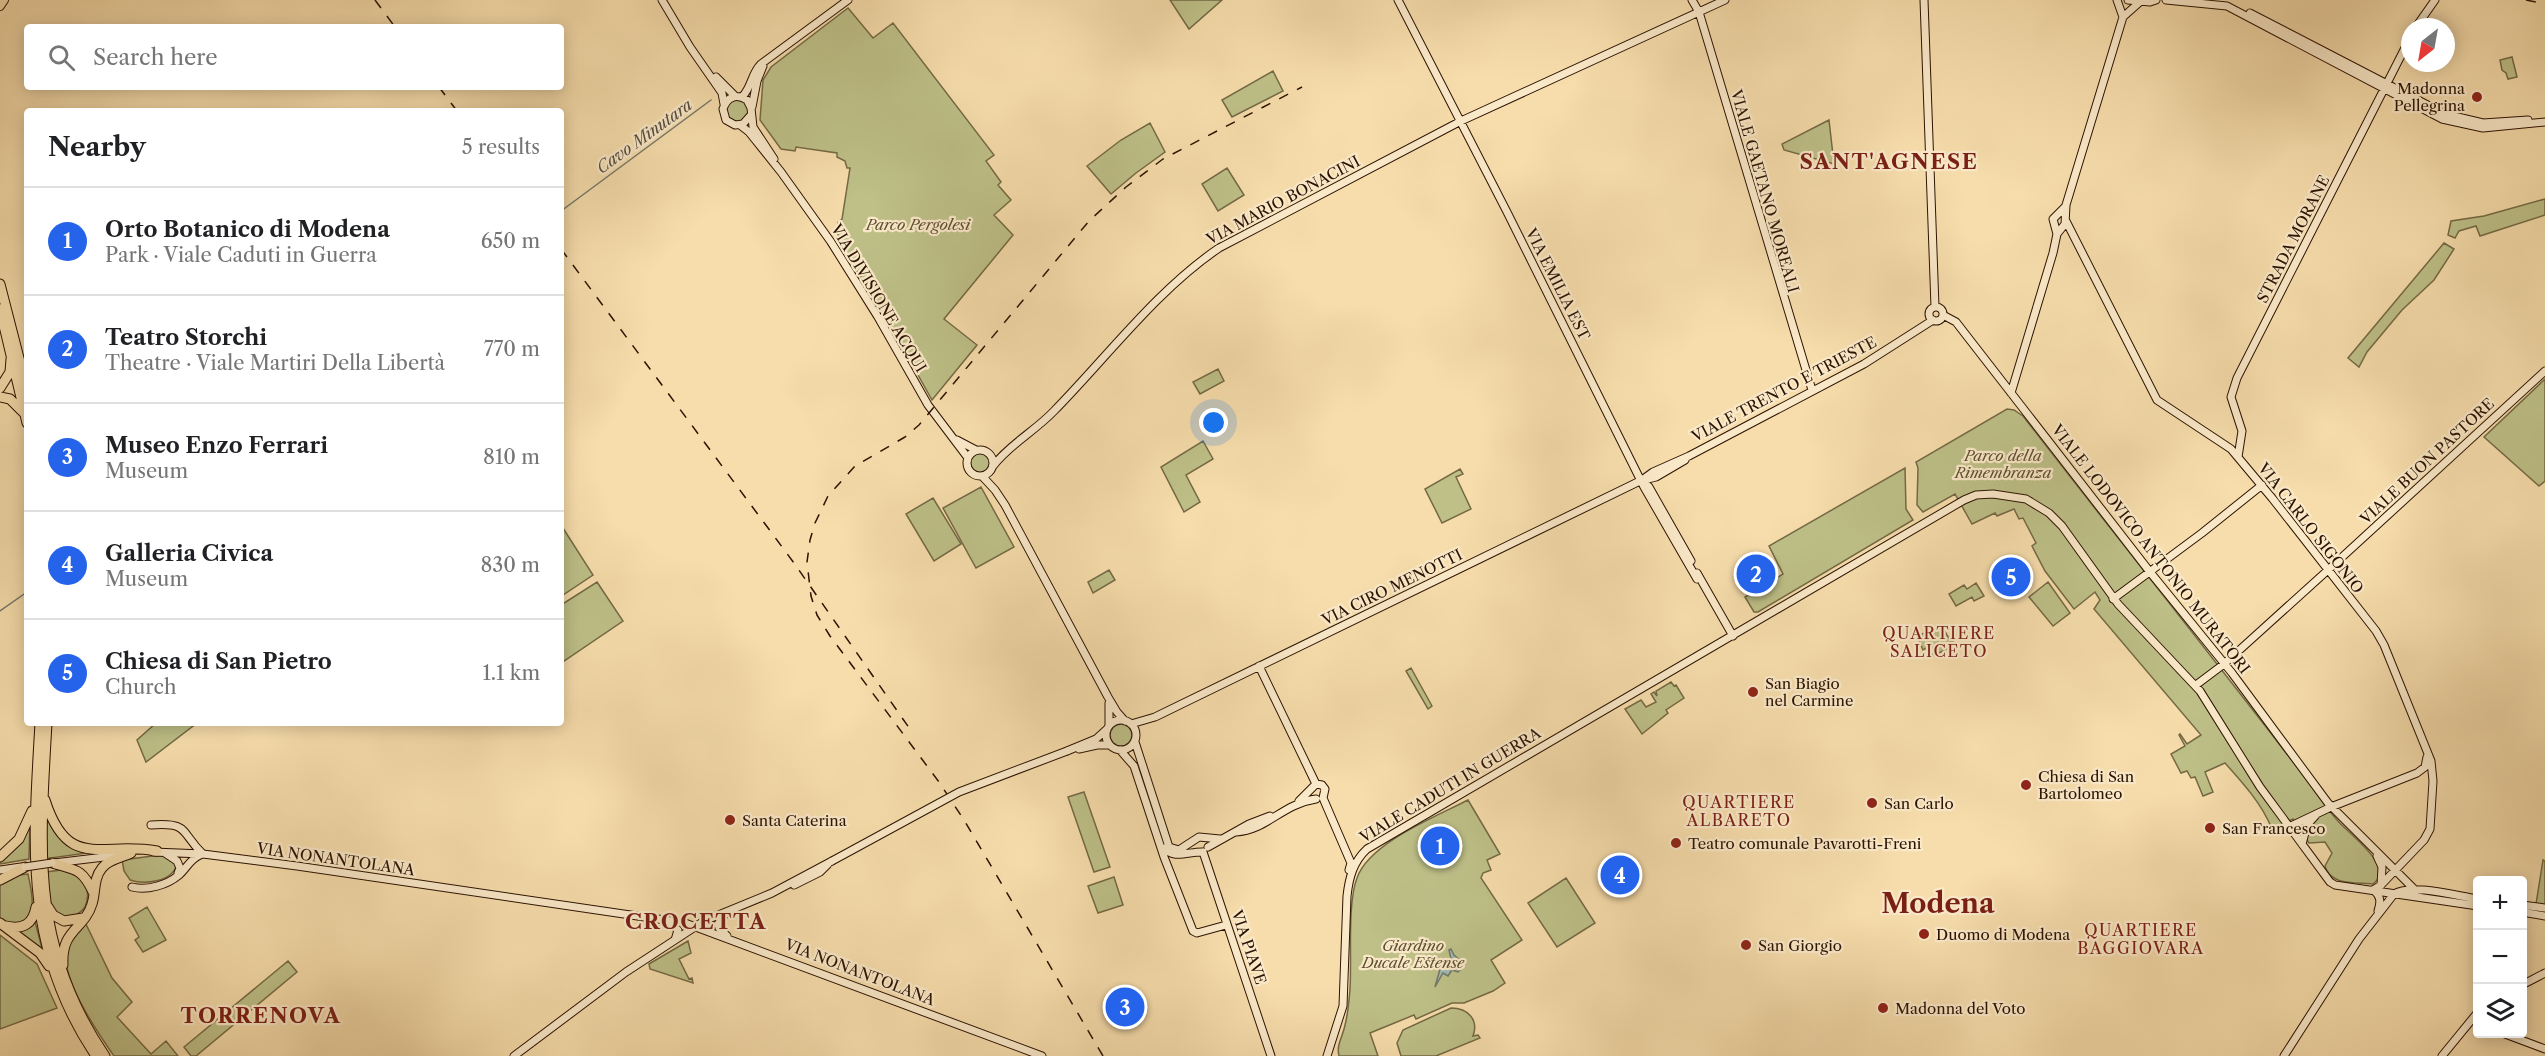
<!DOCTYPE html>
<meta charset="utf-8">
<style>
body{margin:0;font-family:"Libre Caslon Text",serif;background:#f6f6f6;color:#202124}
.controls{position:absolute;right:18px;bottom:18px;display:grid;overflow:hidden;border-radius:6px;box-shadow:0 3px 15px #0003}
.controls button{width:54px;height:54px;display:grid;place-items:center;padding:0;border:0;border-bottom:2px solid #e0e0e0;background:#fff;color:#202124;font:30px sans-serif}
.compass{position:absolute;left:2401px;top:18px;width:54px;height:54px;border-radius:50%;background:#fff;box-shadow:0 3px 15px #0003;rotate:211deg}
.you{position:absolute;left:1214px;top:423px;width:21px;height:21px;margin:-15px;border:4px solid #fff;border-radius:50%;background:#1a73e8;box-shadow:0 0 0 9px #1a73e833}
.badge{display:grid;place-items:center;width:39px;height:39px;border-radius:50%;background:#2563eb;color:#fff;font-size:20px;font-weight:700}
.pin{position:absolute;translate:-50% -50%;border:3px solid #fff;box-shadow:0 2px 6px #0006}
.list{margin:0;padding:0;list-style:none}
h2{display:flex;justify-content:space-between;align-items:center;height:78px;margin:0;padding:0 24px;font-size:26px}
h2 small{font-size:20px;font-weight:400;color:#757577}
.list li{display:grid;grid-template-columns:39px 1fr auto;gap:18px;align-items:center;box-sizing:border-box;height:108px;padding:0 24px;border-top:2px solid #e0e0e0}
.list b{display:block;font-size:22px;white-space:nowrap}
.list p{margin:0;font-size:20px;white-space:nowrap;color:#757577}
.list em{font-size:20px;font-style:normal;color:#757577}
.icon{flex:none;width:33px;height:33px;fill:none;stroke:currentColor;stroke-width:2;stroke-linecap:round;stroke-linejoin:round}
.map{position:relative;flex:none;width:2545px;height:1056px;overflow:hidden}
.search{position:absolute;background:#fff;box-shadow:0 3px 15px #0003;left:24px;top:24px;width:540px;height:66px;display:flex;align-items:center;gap:15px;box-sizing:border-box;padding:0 21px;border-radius:6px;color:#757577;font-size:22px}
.panel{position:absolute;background:#fff;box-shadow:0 3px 15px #0003;left:24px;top:108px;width:540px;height:618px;border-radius:6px}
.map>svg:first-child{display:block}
</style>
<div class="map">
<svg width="2545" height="1056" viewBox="0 0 2545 1056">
<rect width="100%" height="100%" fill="#f7ddac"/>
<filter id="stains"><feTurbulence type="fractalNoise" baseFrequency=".00333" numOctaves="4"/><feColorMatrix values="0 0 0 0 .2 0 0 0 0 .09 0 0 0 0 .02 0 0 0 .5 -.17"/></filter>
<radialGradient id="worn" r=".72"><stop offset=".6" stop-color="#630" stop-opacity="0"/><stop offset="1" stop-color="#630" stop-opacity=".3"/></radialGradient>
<path fill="#bec088" stroke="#746944" stroke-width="1.5" d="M1170 0H1222L1189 29Z
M848 8 873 38 893 23 994 155 986 161 1001 182 998 185 1011 200 994 215 1013 235 944 319 977 345 932 400 872 293 838 243V222L842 219 850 168H847L845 161 837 157V153L796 147 795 151 781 149 760 120 763 80 771 67Z
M2512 57 2517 77 2508 79 2506 73 2502 70 2500 60Z
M1273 71 1283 91 1232 117 1222 100Z
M726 111a11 11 0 1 1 22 0a11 11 0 1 1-22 0Z
M1829 120 1834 164 1784 150 1782 144Z
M1150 123 1165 152 1136 173 1111 194 1087 166 1121 140Z
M1227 168 1244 195 1218 211 1202 184Z
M2545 199V215L2480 236 2476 226 2459 231 2455 238 2448 235 2451 221 2484 216Z
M2444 243 2454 249 2434 280 2402 310 2367 352 2359 367 2348 358Z
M1218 369 1224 381 1200 394 1193 382Z
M2545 379V481L2539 486 2484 437Z
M2007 409 2014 410 2023 416C2121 543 2222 668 2319 796 2325 804 2331 814 2338 821 2349 834 2396 867 2373 884 2356 882 2330 886 2325 866L2332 853 2325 842 2309 843 2293 819 2272 829C2262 804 2243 783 2225 763L2205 772 2213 792 2203 796 2195 777 2191 778 2187 771 2181 773 2171 754 2185 746 2179 735 2180 734 2187 744 2201 735 2094 609 2100 600 2095 592 2074 609 2045 571 2032 546 2036 543 2023 518 2019 519 2014 509 1997 516 1995 513 1972 524 1955 494 1923 512 1917 505 1918 468 1916 462Z
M1203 441 1213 459 1186 475 1200 502 1184 512 1161 467Z
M969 463a11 11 0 1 1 22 0a11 11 0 1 1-22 0Z
M1905 468 1906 509 1913 520 1758 612H1754L1745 597 1783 574 1769 546Z
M1460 469 1463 474 1456 477 1471 509 1442 523 1425 489Z
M981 487 1014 547 976 568 943 508Z
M933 498 961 544 934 561 906 514Z
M561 525 593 575 563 595 561 592Z
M1109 570 1115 580 1093 593 1088 582Z
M597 582 623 621 561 663V605Z
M2048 582 2070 613 2053 626 2029 597Z
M1976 583 1984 596 1974 601 1972 597 1956 606 1949 594 1964 585 1967 589Z
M1942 626 1951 642 1953 641 1955 645 1933 656 1928 647 1923 650 1917 636Z
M1411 668 1432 706 1428 709 1406 671Z
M1671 682 1674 686 1676 685 1684 698 1666 710 1668 713 1642 734 1625 709 1641 700 1646 707 1656 702 1651 694 1654 692 1657 696 1656 691Z
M156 723H197L146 762 137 740Z
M1110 735a11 11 0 1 1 22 0a11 11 0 1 1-22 0Z
M1084 792 1110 867 1094 872 1068 797Z
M1468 800 1500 854 1487 860 1491 870 1483 873 1481 878 1522 940 1491 960 1505 983 1493 991 1464 1003H1452L1416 1019 1414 1015 1370 1033 1378 1056H1339C1336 1045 1343 1036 1345 1025 1348 1014 1349 1001 1350 989 1352 959 1347 904 1357 878 1369 843 1435 817 1468 800Z
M44 811C54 839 69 842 94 852L44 859Z
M30 819 29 859 0 864V858Z
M160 855 171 858 177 863C174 882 144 885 130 880L124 871 122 860Z
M2543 860 2545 861V906L2536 904Z
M69 869 86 883C88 891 89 899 85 907 78 917 60 923 53 910 48 900 48 884 46 872Z
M28 874C31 890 40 919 17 923 10 925 5 922 0 918V882L9 876Z
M1114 877 1123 905 1098 913 1088 886Z
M1566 878 1595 923 1557 947 1528 903Z
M147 907 166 940 143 952 135 940 139 937 129 918Z
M34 918 43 952 16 929Z
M84 920 112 978 132 1002 117 1017 151 1054 166 1041 178 1056H114C98 1033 55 972 68 943 71 935 79 928 84 920Z
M0 935 37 964 57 1008 0 1029Z
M688 941 691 953 679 959 689 979 692 978 693 983 650 969 649 964Z
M288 961 297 972 196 1056H191L184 1047Z
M1451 1008C1468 1008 1479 1020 1473 1036L1478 1035 1480 1038 1436 1056H1401L1397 1043 1403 1030Z"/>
<path fill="#9fbab2" stroke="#71776b" stroke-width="1.5" d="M1451 949 1454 955 1462 962 1461 969 1458 972 1452 970 1448 976 1443 973 1435 987 1440 969 1451 959 1449 950Z"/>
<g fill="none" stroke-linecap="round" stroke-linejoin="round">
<path stroke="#71776b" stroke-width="1.5" d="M561 211 711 100
M0 611 27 592"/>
<g stroke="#2b1200" stroke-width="9">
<path id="secondary" d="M662 0 690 47 722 93 724 104
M1398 0 1507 212 1644 487 1697 579
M1692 0 1699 12 1812 390
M1924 0 1935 307
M2117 0 2123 17
M2128 0 2150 2 2156 0
M2166 0 2227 6 2442 119 2483 128 2545 122
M2250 13 2445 114 2483 123 2528 120
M2416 27 2435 0
M716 77 735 96
M742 97C752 87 751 74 761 64L848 0
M752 107 757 81 763 66
M751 115 743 124 735 125 726 120 723 109C727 97 736 93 747 100L751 108 753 127 774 159
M740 125 749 132 781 172 831 242 878 317 928 405 968 458
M2066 221 2157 400 2231 449 2272 498 2376 631 2384 645 2431 761 2433 781 2430 829 2424 840 2381 885 2373 890
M2057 234 2065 224 2066 205 2123 17 2141 1
M1929 314a7 7 0 1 1 14 0a7 7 0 1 1-14 0Z
M1943 315 1956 322 2150 572 2232 673 2328 803 2414 889
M2011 393 2053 253 2057 234 2053 219 2065 207
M957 440 976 450
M967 463a13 13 0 1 1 26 0a13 13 0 1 1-26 0Z
M2238 457 2242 431 2231 397 2237 378 2410 38
M993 466C1010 444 1035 431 1054 411 1107 357 1157 290 1219 248L1461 121 1725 0
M982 476 995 490 1005 505 1108 697 1117 712 1125 721
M1644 480 1656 477 1685 460
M1643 481 1649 487 1691 561
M1697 573 1733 636
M2113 599 2202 533 2262 485
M1259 666 1316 784
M2196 685 2224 664 2328 570 2545 371
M1109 703V725
M1106 735a15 15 0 1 1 30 0a15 15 0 1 1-30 0Z
M1131 724 1155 717 1642 480 1653 472 1689 456 1864 364 1933 320
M1135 742 1169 847 1179 850 1199 837 1220 839
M1079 749 1097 745H1109
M1120 750 1134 766 1164 857 1193 931 1197 933 1226 925
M1067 751 1096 739 1107 729
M1316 784 1322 785 1325 789 1323 798
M1323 798 1351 863 1349 870
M1299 801 1316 784
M151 825C191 822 180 833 203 854
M2289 827 2331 807 2417 773 2425 767 2427 757
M1236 832C1267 830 1282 804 1316 799
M2302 844 2307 825 2316 815
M1208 847 1249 824 1270 816
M1165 848C1172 860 1191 851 1203 852
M153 852 203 854 297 866 685 923 1042 1056
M1203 852 1271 1056
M165 853 177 861 180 868 178 873
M2377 856 2382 867 2381 885
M54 863 121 855
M0 870 21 867
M794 885 820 872 828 864
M132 887C147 891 167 885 179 875 187 868 190 859 200 855
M2373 890C2381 896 2381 902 2378 911
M2522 905 2545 908
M2522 912 2545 916
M725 914 718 924 719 928 727 936
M668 921 678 930 675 940
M2522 985 2545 973
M2505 1034 2545 1049
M514 1056 626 972 704 921 772 893 832 861
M1327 1056 1343 1006 1347 896C1349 878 1353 862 1367 849L1964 500 1976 495 1993 494 2026 499 2049 513 2062 526 2118 604 2200 691 2260 787 2330 882 2335 885 2478 906
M2284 1056 2359 939 2394 894C2411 883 2457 896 2478 899
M2442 1056 2478 1012"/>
</g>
<g stroke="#2b1200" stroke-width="10">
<path id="primary" d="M0 6 4 0"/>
</g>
<g stroke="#2b1200" stroke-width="11">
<path id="highway" d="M0 284 27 389
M0 309 27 423
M0 388 10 372 11 359
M0 397 10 399 24 413
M40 723C33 845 23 948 96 1056
M47 723C40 849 30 946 105 1056
M45 800C68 872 101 841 157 851
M0 857 19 839 32 811
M52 863C75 870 82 868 93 892
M0 880 25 867
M48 907 53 915 64 921 83 918
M0 923 40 953 49 966
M6 926C23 930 33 924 36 907
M63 965C61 929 84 930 92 904 96 892 93 879 102 868 109 859 121 858 131 853"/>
</g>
<use href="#secondary" stroke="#fae9c9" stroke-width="7"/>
<use href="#primary" stroke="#f7ddac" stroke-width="8"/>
<use href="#highway" stroke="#f7ddac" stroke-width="9"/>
<path stroke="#2b1200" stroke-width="1.5" stroke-dasharray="10 10" stroke-linecap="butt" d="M375 0 395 27
M2526 0 2545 4
M439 87 457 111
M561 249 794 563 912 732
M1103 1056 964 820 939 782 830 636 817 615 811 596 807 562 810 540 815 523 828 496 855 466 905 437 919 425 1089 221 1126 187 1163 159 1302 87"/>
<g stroke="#2b1200" stroke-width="9" stroke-linecap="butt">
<path id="secondary-bridge" d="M832 861 959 792 1067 751
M25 867 52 863"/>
</g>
<use href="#secondary-bridge" stroke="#fae9c9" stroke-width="7"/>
</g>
<g fill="#8f2418" stroke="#fae9c9" stroke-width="2">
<circle cx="2477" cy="97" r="6"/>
<circle cx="1753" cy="692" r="6"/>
<circle cx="2026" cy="785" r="6"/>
<circle cx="1872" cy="803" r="6"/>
<circle cx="730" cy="820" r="6"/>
<circle cx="2210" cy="828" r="6"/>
<circle cx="1676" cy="843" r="6"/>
<circle cx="1924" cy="934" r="6"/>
<circle cx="1746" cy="945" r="6"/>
<circle cx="1883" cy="1008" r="6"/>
</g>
<g text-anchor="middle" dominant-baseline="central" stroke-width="4.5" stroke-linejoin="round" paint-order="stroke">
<g font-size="15" fill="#2b1200" stroke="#fae9c9" text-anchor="start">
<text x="2465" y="88" text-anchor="end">Madonna<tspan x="2465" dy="17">Pellegrina</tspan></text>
<text x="1765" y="683">San Biagio<tspan x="1765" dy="17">nel Carmine</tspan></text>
<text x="2038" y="776">Chiesa di San<tspan x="2038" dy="17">Bartolomeo</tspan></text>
<text x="1884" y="803">San Carlo</text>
<text x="742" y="820">Santa Caterina</text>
<text x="2222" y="828">San Francesco</text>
<text x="1688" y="843">Teatro comunale Pavarotti-Freni</text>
<text x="1936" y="934">Duomo di Modena</text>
<text x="1758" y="945">San Giorgio</text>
<text x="1895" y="1008">Madonna del Voto</text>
</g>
<g font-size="15" fill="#2b1200" stroke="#fae9c9">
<text transform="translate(1765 191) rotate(74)">VIALE GAETANO MOREALI</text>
<text transform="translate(1283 200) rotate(-28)">VIA MARIO BONACINI</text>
<text transform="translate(2293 239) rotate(-63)">STRADA MORANE</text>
<text transform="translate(1558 284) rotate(63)">VIA EMILIA EST</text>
<text transform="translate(879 298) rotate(59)">VIA DIVISIONE ACQUI</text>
<text transform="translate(1784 389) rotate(-28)">VIALE TRENTO E TRIESTE</text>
<text transform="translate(2427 461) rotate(-43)">VIALE BUON PASTORE</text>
<text transform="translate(2311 528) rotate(52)">VIA CARLO SIGONIO</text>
<text transform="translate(2151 549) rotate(52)">VIALE LODOVICO ANTONIO MURATORI</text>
<text transform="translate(1392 587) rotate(-26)">VIA CIRO MENOTTI</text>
<text transform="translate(1450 785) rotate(-31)">VIALE CADUTI IN GUERRA</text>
<text transform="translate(336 859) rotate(8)">VIA NONANTOLANA</text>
<text transform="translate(1249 947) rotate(71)">VIA PIAVE</text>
<text transform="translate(860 972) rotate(21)">VIA NONANTOLANA</text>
</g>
<g font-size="15" font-style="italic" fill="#5e4f30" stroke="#fae9c9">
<text x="918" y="224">Parco Pergolesi</text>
<text x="2003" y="455">Parco della<tspan x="2003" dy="17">Rimembranza</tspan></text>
<text x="1413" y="945">Giardino<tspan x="1413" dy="17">Ducale Estense</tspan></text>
</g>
<g font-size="16" font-style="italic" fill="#544d3e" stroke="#fae9c9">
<text transform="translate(644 136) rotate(-36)">Cavo Minutara</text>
</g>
<g font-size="16" letter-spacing="1.5" fill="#7a1f14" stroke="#fae9c9">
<text x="1939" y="633">QUARTIERE<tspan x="1939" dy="18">SALICETO</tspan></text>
<text x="1739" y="802">QUARTIERE<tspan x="1739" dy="18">ALBARETO</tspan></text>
<text x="2141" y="930">QUARTIERE<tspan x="2141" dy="18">BAGGIOVARA</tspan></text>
</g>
<g font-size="21" font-weight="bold" letter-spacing="1.5" fill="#7a1f14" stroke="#fae9c9">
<text x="1889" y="161">SANT'AGNESE</text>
<text x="696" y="921">CROCETTA</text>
<text x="261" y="1015">TORRENOVA</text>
</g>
<g font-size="27" font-weight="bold" fill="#7a1f14" stroke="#fae9c9">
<text x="1938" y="903">Modena</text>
</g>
</g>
<rect width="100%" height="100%" filter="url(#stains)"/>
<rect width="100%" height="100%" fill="url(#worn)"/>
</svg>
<div class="controls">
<button>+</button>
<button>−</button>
<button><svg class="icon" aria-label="layers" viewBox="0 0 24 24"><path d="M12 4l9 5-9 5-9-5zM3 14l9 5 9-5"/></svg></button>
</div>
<svg class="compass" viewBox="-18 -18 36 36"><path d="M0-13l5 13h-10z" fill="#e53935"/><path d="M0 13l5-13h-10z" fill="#757577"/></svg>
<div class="you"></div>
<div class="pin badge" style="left:1440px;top:846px">1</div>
<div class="pin badge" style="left:1756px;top:574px">2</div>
<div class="pin badge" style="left:1125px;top:1007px">3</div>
<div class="pin badge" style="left:1620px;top:875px">4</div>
<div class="pin badge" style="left:2011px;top:577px">5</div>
<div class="search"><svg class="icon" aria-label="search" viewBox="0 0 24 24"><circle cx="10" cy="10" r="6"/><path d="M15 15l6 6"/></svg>Search here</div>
<section class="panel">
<h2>Nearby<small>5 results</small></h2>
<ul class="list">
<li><span class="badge">1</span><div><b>Orto Botanico di Modena</b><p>Park · Viale Caduti in Guerra</p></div><em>650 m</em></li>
<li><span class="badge">2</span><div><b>Teatro Storchi</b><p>Theatre · Viale Martiri Della Libertà</p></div><em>770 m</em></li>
<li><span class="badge">3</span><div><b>Museo Enzo Ferrari</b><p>Museum</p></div><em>810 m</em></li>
<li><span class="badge">4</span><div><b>Galleria Civica</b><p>Museum</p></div><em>830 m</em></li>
<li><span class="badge">5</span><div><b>Chiesa di San Pietro</b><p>Church</p></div><em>1.1 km</em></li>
</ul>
</section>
</div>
